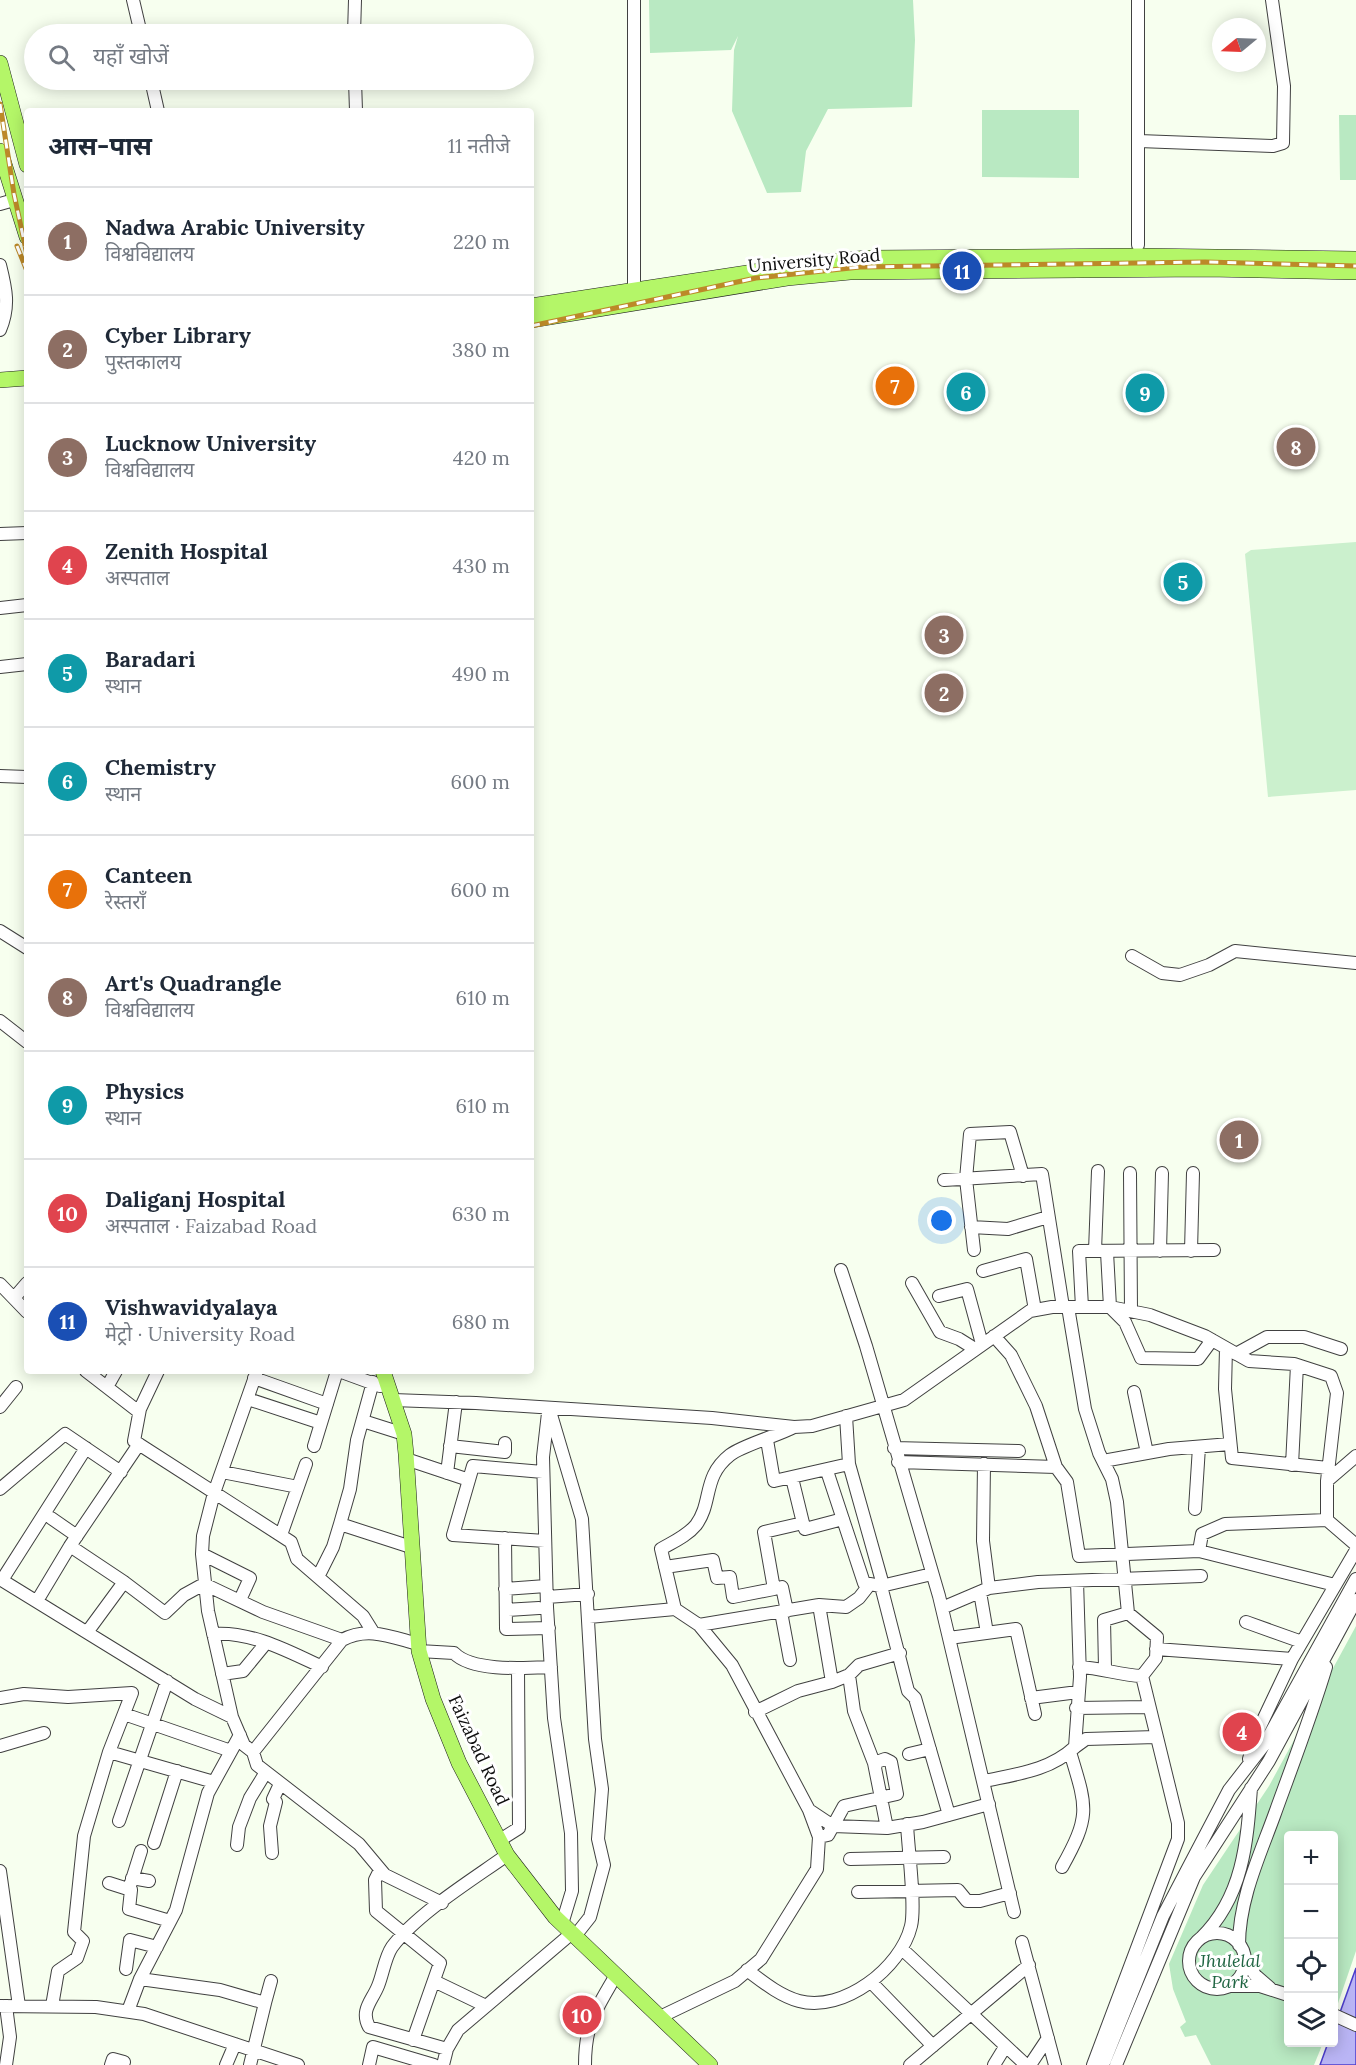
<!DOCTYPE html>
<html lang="hi">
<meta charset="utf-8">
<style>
body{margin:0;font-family:Lora,"Noto Sans Devanagari",serif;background:#f6f6f7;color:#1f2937}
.controls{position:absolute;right:18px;bottom:18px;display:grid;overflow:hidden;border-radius:6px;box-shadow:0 3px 15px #0003}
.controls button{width:54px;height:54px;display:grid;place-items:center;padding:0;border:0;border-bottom:2px solid #e0e1e3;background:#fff;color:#1f2937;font:30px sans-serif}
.compass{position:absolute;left:1212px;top:18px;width:54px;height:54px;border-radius:50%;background:#fff;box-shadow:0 3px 15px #0003;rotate:251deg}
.you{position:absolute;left:942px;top:1221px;width:21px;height:21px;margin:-15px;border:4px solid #fff;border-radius:50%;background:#1a73e8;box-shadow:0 0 0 9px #1a73e833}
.badge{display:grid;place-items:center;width:39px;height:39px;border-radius:50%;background:#bc8928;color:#fff;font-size:20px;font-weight:700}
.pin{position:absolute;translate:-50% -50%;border:3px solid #fff;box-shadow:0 2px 6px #0006}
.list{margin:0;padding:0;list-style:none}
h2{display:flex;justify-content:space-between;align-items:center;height:78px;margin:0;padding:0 24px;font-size:26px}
h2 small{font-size:20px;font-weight:400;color:#747a83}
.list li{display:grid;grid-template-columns:39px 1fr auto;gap:18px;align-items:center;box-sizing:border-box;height:108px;padding:0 24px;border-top:2px solid #e0e1e3}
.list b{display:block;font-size:22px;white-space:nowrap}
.list p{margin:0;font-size:20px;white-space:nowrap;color:#747a83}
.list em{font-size:20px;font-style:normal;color:#747a83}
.icon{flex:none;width:33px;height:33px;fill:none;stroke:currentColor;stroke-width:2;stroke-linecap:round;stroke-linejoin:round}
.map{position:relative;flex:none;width:1356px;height:2065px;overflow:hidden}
.search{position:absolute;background:#fff;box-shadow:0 3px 15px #0003;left:24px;top:24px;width:510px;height:66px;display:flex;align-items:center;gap:15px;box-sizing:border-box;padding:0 21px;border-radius:33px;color:#747a83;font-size:22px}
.panel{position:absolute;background:#fff;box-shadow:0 3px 15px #0003;left:24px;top:108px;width:510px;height:1266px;border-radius:6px}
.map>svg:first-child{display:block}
</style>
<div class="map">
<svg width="1356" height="2065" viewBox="0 0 1356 2065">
<rect width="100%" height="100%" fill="#f7ffef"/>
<path fill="#b9e9c2" d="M649 0H913L915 40 912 107 828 109 806 151 801 192 767 193 732 111 734 50 738 36 731 50 650 53Z
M982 110H1079V178L982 177Z
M1339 115H1356V180H1340Z
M1356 1626V1951L1334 2015V1836H1288V2042L1323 2043 1314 2065H1211L1196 2035 1185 2037 1180 2027 1186 2022 1173 1989 1169 1964 1203 1885 1269 1786Z"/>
<path fill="#cbf0cd" d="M1356 542V790L1268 797 1245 554 1251 550Z"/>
<path fill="#bab5f5" stroke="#4c3dcb" stroke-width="1.5" d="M1356 1968V2065H1320L1328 2043 1334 2042V2029Z"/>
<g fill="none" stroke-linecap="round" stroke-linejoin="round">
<g stroke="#414141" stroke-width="14">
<path id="minor" d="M133 0 141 34
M1138 0V245
M354 34 355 0
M151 80 158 111
M355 80 356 111
M1139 141 1273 146 1283 143 1284 86 1272 0
M0 204 14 200
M0 265C6 289 10 306 0 330
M634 299V0
M0 534 27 533
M0 608 27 605
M0 667 27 664
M0 776 27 777
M0 931 27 948
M1132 956 1162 973 1180 975 1209 965 1235 951 1356 963
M0 1021 27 1042
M1130 1173 1131 1311
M944 1180 1042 1174 1063 1307
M971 1227 1008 1229 1048 1217
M974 1250 966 1179 970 1134 1010 1132 1023 1176
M1095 1251 1098 1171
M1160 1251 1162 1173
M1191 1251 1193 1173
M1107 1252 1110 1307 1125 1322 1141 1358 1198 1359 1212 1340
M841 1270 866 1346 939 1596 1014 1912
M983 1271 1026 1259 1035 1310
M912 1283 940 1332 959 1339 975 1349
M0 1284 27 1312
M939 1296 967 1289 982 1344
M14 1298 27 1283
M1068 1307 1085 1409 1099 1453 1112 1479 1117 1502 1128 1613 1157 1637 1156 1658 1142 1676 1178 1823V1839L1093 2065
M1082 1307 1079 1251 1214 1250
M994 1336 1011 1355 1036 1406 1056 1467 1067 1482 1079 1556 1199 1551 1202 1534 1225 1524 1327 1520
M1226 1348 1225 1389 1232 1458 1328 1468
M1236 1354 1267 1337H1304L1341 1349
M86 1371 139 1412
M158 1371 140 1409 134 1441 291 1542 297 1559 363 1616 373 1632
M257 1371 214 1493 203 1536 202 1554 208 1611 232 1717 244 1745 253 1752 257 1765 359 1844 385 1875 442 1903
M339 1371 380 1386
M254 1378 327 1404
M107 1387 116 1371
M1134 1392 1147 1453
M248 1399 321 1423
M393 1400 476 1403 712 1418 794 1427 812 1426 904 1400 1030 1311 1052 1307H1110L1150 1315 1205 1336 1249 1361 1294 1364 1331 1376 1337 1393 1327 1481V1520L1356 1545
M0 1407 16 1387
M549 1408 582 1519 595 1739 602 1789 598 1839 604 1865 590 1917 575 1936
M548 1413 543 1457 547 1607 554 1718 571 1833 572 1891 562 1924
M846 1416 849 1464 883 1585
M363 1421 404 1434
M767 1440 774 1481 849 1464
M314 1446 337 1371
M450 1446 505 1452V1443
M894 1448 1019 1451
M406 1459 469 1480
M1103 1461 1169 1449 1230 1444
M898 1462 1056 1467
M984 1464 983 1541 989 1588
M1292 1465 1297 1365
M827 1471 864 1583 881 1586 932 1574
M222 1472 298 1487
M543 1472 473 1466 453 1535 545 1541
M447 1473 456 1402
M1327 1481 1356 1456
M0 1489 65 1434 121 1472
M1195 1509 1199 1447
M51 1518 77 1536
M803 1523 805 1529 843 1519
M340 1524 411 1547
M281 1535 306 1464
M505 1538 506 1629 549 1628
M70 1546 124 1582 165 1613 184 1595 204 1584 263 1612 342 1640
M1199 1551 1335 1585
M202 1554 250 1578 240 1600
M665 1567 713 1560 717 1578 730 1577 733 1597 774 1589
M318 1577 333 1547 340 1524 350 1489 357 1440 373 1382
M0 1579 195 1699 232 1717
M2 1580 86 1448
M881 1586 908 1691 915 1698 949 1815
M505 1589 546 1586
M980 1592 987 1633
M547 1597 588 1594
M37 1601 70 1546 139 1444
M819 1605 832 1682
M942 1608 989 1588 1038 1582 1201 1576
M675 1609 661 1549C673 1542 687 1536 696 1525 713 1502 702 1477 730 1455 743 1445 777 1436 794 1427
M506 1610 539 1608
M787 1611 782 1587 774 1589 764 1532 803 1523 792 1478
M781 1612 790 1660
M589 1617 675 1609 699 1625 732 1665 809 1810 819 1837 817 1869 761 1959 735 1981 660 2017
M1246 1622 1302 1642
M699 1625 819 1605 846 1607 859 1598 870 1584
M88 1631 124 1582
M213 1634C251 1631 288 1651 322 1667
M949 1638 1016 1629 1035 1714
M1156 1649 1292 1659
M419 1651 454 1653C472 1672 526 1668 551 1667
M1079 1667C1103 1668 1118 1675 1142 1676
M1105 1668 1104 1620 1128 1613
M222 1674 243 1671 266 1643
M849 1675 854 1711 874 1763 887 1828
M0 1698 24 1694 68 1697 132 1693 109 1752 84 1836 74 1932 83 1941 77 1958 58 1971 52 2006
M1031 1698 1078 1692
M1076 1708 1149 1707
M755 1712 798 1691 832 1682 849 1675 859 1665 900 1653
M124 1714 231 1751
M0 1746 44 1733
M1075 1747 1086 1739 1156 1737
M109 1752 214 1782
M253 1752 342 1640C368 1626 391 1637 418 1644
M909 1754 930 1749
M1249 1759 1256 1735 1292 1659 1356 1550
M984 1781C1017 1774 1049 1771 1075 1747L1080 1677 1077 1581
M809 1810 833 1826 887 1828 923 1822 989 1804
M119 1821 167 1681
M819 1837 828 1835 844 1806 897 1794 891 1762 885 1759 874 1763
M500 1840 519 1828 518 1668
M154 1843 177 1771
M237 1845 239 1827 250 1798 266 1772
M272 1853 270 1826 276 1802 273 1799 280 1784
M850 1859 944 1857
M1062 1867C1091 1815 1087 1808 1070 1752
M380 1870 375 1880 376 1911 440 1963 413 2040
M0 1871 19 2006
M132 1878 149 1881
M109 1883 131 1890 129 1909 170 1921
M129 1889 141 1851
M858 1892 958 1890 967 1901H980L1010 1893
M1189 1961a28 28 0 1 1 56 0a28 28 0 1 1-56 0Z
M1201 1938C1243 1897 1247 1843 1251 1788
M1022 1942 1055 2065
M1239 1945C1239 1900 1259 1857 1274 1816 1292 1766 1311 1717 1326 1667
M902 1949 1026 2065
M1245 1958 1255 1975 1270 1988
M126 1969 130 1940 157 1947
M747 1970C763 1982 780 1996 799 2001 843 2013 901 1968 911 1926 916 1906 908 1848 907 1824
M140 1979 220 1990 265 2003 250 2065
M434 1981 486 2006
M871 1982 933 2046
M1229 1986H1260L1288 1995
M265 2003 271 1981
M0 2006 96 2007 144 2014 298 2065
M128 2011 140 1979 176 1910 208 1793 240 1735
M1334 2015 1356 2025
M447 2049 369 2027C360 2010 372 2001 378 1986 383 1974 385 1957 392 1947 418 1913 472 1880 507 1855
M6 2065 10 2037 6 2006
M111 2065 113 2059 124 2062
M226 2065 235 2044
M369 2065 373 2047 434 2065
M443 2065 447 2049 458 2030 572 1933
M585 2065C585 2023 596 2010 616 1975
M910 2065 1029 1965
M994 2065 1005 2047
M1030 2065 1048 2038
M1103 2065 1163 1916 1186 1872 1229 1790 1264 1745 1356 1579
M1116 2065 1194 1877 1269 1761 1356 1600"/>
</g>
<g stroke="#1f1f1f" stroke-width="16">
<path id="major" d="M0 63 27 165
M0 151 27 237
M531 306 806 264 867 258 1139 256 1356 259
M531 320 787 278 850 272 1207 269 1356 272
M0 380 27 378
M383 1371 404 1434 406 1454 419 1651 433 1699 459 1763 507 1855 555 1917 710 2065"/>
</g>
<use href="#minor" stroke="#fff" stroke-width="12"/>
<use href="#major" stroke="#b4f668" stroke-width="15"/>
<g stroke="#bc8928" stroke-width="5">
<path id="rail" d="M0 104 14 194 27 255
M17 246 27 271
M531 326 756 278 860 267 1205 262 1356 266"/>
</g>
<use href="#rail" stroke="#fff" stroke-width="3" stroke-dasharray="9" stroke-linecap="butt"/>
</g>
<g text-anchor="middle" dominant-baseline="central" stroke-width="6" stroke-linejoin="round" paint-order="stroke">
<g font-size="18" fill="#0e0e0e" stroke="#fff">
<text transform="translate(814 260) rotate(-5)">University Road</text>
<text transform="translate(479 1750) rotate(65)">Faizabad Road</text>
</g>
<g font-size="18" font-style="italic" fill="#1f6542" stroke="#fff">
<text x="1230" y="1960">Jhulelal<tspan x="1230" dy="21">Park</tspan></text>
</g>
</g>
</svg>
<div class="controls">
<button>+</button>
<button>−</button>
<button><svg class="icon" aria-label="locate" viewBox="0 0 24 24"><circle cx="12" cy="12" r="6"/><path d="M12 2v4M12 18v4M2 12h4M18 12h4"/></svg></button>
<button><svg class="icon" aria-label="layers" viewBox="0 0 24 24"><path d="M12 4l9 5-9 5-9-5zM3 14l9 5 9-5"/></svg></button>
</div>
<svg class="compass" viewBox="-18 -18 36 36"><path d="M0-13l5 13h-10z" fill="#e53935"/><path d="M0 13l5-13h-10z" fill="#747a83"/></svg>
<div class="you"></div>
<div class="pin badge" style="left:1239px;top:1140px;background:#8d6e63">1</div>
<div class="pin badge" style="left:944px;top:693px;background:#8d6e63">2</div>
<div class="pin badge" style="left:944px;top:635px;background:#8d6e63">3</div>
<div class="pin badge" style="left:1242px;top:1732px;background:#e0444e">4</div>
<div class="pin badge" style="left:1183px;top:582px;background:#0f9aa8">5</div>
<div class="pin badge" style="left:966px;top:392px;background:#0f9aa8">6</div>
<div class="pin badge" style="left:895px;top:386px;background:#e8710a">7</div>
<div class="pin badge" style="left:1296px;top:447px;background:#8d6e63">8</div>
<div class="pin badge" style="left:1145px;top:393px;background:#0f9aa8">9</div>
<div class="pin badge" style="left:582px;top:2015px;background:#e0444e">10</div>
<div class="pin badge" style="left:962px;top:271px;background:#1a4fb4">11</div>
<div class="search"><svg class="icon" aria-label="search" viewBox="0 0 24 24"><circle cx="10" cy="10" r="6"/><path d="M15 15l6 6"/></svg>यहाँ खोजें</div>
<section class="panel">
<h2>आस-पास<small>11 नतीजे</small></h2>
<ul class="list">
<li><span class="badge" style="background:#8d6e63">1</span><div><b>Nadwa Arabic University</b><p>विश्वविद्यालय</p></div><em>220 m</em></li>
<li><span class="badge" style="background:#8d6e63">2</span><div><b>Cyber Library</b><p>पुस्तकालय</p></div><em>380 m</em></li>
<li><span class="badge" style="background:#8d6e63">3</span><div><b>Lucknow University</b><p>विश्वविद्यालय</p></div><em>420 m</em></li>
<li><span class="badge" style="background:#e0444e">4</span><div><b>Zenith Hospital</b><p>अस्पताल</p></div><em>430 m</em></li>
<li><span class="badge" style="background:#0f9aa8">5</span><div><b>Baradari</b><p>स्थान</p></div><em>490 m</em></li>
<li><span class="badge" style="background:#0f9aa8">6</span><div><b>Chemistry</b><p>स्थान</p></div><em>600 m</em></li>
<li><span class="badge" style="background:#e8710a">7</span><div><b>Canteen</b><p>रेस्तराँ</p></div><em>600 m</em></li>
<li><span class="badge" style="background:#8d6e63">8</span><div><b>Art's Quadrangle</b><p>विश्वविद्यालय</p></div><em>610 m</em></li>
<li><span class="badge" style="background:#0f9aa8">9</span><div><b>Physics</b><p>स्थान</p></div><em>610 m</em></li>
<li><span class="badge" style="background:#e0444e">10</span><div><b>Daliganj Hospital</b><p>अस्पताल · Faizabad Road</p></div><em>630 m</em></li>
<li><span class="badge" style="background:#1a4fb4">11</span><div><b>Vishwavidyalaya</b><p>मेट्रो · University Road</p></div><em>680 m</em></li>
</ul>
</section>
</div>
